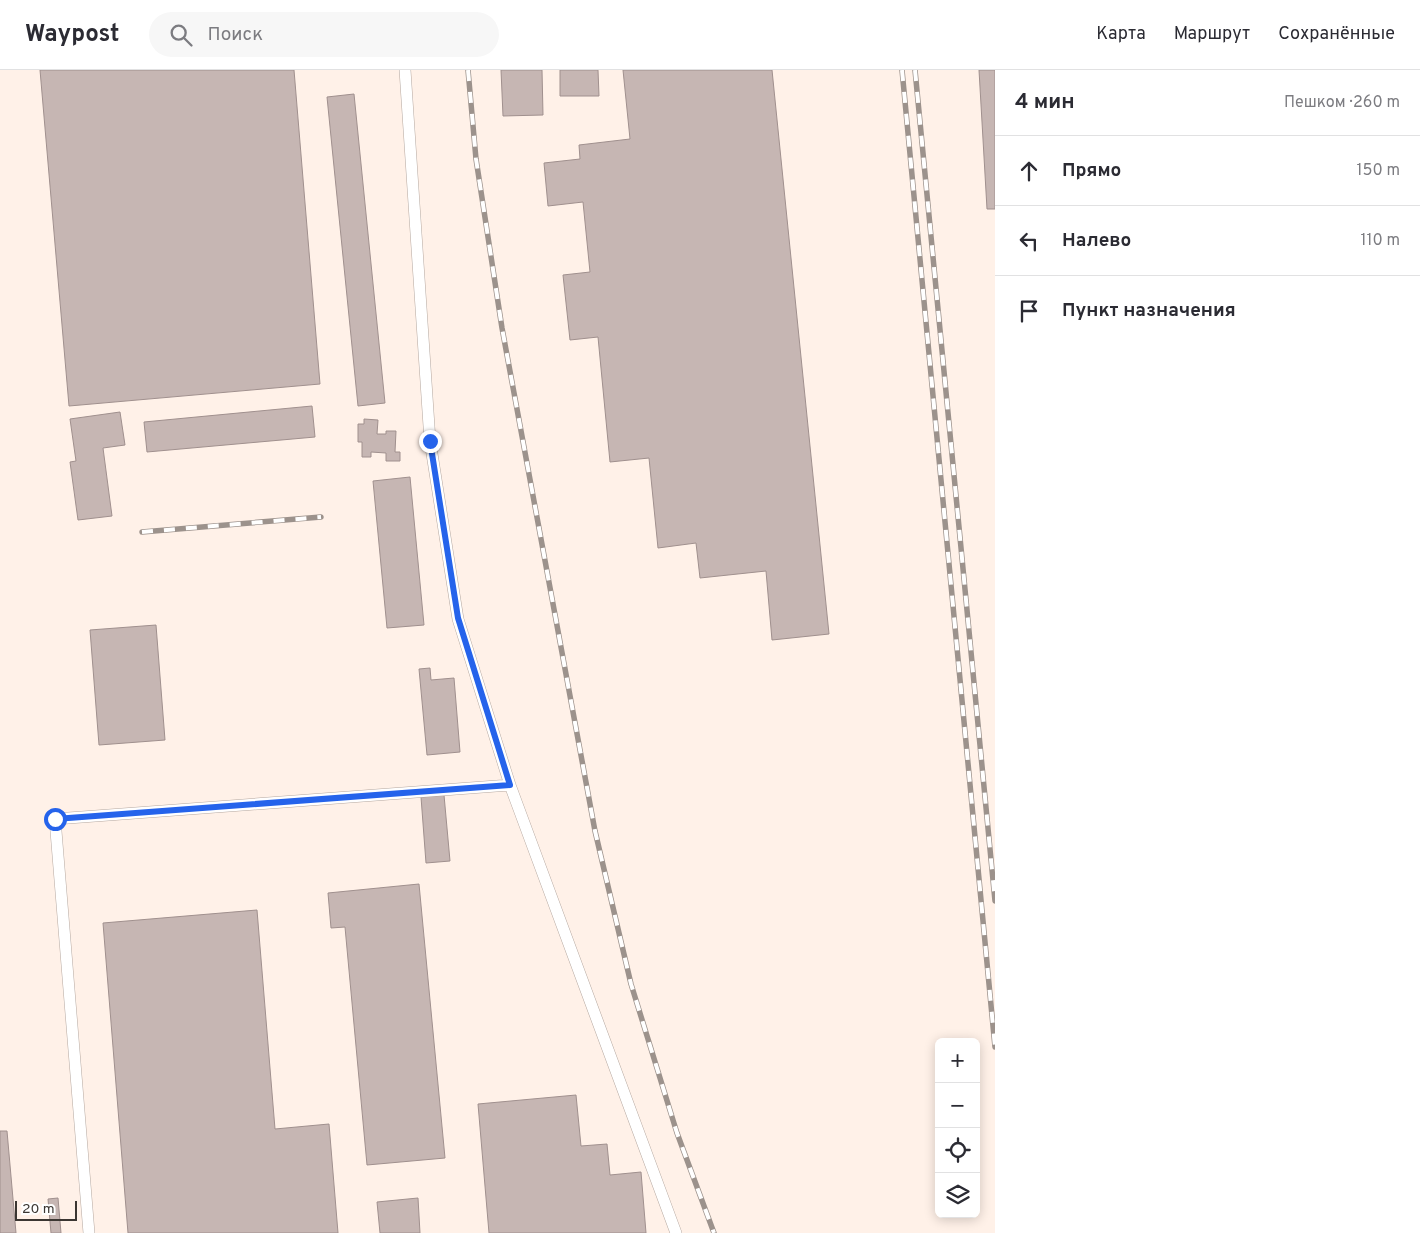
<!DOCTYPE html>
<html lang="ru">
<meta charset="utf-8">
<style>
body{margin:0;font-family:Overpass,sans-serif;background:#f7f7f7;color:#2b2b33}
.controls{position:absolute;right:15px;bottom:15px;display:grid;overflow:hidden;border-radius:8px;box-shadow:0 2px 12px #0003}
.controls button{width:45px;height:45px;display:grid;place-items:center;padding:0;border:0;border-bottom:1px solid #e1e1e2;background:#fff;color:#2b2b33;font:25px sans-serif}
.scale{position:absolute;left:15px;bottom:12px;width:62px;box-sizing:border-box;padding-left:5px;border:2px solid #3b3632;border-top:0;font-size:14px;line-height:18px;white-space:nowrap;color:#3b3632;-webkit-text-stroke:4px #fff;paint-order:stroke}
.stop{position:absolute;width:15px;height:15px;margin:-11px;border:4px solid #2563eb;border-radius:50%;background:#fff}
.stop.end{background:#2563eb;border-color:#fff;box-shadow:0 1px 5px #0008}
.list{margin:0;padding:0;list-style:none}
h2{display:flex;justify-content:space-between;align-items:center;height:65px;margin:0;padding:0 20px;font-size:21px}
h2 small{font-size:16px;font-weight:400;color:#7c7c81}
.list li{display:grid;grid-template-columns:32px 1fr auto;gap:15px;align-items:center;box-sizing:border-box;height:70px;padding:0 20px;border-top:1px solid #e1e1e2}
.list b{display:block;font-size:19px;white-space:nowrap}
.list em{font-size:16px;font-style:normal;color:#7c7c81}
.icon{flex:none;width:28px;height:28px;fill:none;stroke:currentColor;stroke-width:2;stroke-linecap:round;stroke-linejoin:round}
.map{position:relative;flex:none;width:995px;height:1163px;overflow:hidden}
header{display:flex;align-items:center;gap:30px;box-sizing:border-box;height:70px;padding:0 25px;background:#fff;border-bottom:1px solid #e1e1e2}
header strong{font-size:24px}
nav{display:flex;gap:28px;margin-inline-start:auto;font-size:18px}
.search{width:350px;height:45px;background:#f7f7f7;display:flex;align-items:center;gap:12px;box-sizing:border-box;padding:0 18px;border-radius:28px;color:#7c7c81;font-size:19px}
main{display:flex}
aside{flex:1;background:#fff}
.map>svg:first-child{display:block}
</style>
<header>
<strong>Waypost</strong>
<div class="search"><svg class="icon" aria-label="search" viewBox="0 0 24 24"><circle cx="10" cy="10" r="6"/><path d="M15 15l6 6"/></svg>Поиск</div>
<nav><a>Карта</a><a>Маршрут</a><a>Сохранённые</a></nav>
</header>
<main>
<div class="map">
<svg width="995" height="1163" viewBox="0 0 995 1163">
<rect width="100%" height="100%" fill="#fff1e8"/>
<path fill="#c6b6b3" stroke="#a0908e" d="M40 0H294L320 314 69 336Z
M501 0H542L543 45 503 46Z
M560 0H598L599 26H560Z
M623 0H772L829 564 772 570 766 501 700 508 696 473 658 478 649 388 610 392 598 267 570 270 563 205 590 202 583 132 548 136 544 93 580 89 579 75 630 69Z
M979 0H995V139H987Z
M354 24 385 333 358 336 327 27Z
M312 336 315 367 147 382 144 352Z
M120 342 125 375 103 378 112 446 78 450 70 392 76 391 70 349Z
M364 349 378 350 377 364H386V361H396L395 382H400V391H386V383L371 382V387H362V372H358V354H364Z
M410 407 424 555 387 558 373 411Z
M156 555 165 670 99 675 90 560Z
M430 598 431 610 454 608 460 682 427 685 419 599Z
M444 725 450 791 426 793 421 727Z
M419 814 445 1088 367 1095 345 857 331 858 328 823Z
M257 840 275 1059 329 1054 338 1163H128L103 853Z
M576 1025 581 1076 607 1074 610 1105 641 1102 646 1163H489L478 1034Z
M0 1061H7L16 1163H0Z
M58 1128 61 1163H51L48 1129Z
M418 1128 420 1163H380L377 1132Z"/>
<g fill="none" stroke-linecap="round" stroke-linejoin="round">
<g stroke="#b5a8a0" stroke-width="12">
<path id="lane" d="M405 0 430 371 458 549 510 715 676 1163
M89 1163 55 749 510 715"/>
</g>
<use href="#lane" stroke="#fff" stroke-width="11"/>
<g stroke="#9c928c" stroke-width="5.5">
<path id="rail" d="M468 0 476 89 502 258 595 761 631 914 677 1063 714 1163
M902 0 995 977
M915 0 995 831
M142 462 321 447"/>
</g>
<use href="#rail" stroke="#fff" stroke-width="4" stroke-dasharray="11" stroke-linecap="butt"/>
</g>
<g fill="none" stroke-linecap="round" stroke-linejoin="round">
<path stroke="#2563eb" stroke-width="6" d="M55 749 510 715 458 548 430 371"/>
</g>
</svg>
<div class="controls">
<button>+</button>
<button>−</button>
<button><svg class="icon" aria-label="locate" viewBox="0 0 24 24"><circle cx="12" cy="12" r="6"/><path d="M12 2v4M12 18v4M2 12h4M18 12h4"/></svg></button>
<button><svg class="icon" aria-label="layers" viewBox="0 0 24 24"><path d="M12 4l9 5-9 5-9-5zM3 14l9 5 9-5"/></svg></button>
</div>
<div class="scale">20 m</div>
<div class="stop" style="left:55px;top:749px"></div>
<div class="stop end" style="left:430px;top:371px"></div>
</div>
<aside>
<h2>4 мин<small>Пешком · 260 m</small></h2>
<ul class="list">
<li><svg class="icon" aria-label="ahead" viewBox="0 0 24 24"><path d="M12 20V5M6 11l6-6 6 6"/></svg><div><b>Прямо</b></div><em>150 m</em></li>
<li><svg class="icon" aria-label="left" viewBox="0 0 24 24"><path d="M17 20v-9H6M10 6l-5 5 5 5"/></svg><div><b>Налево</b></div><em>110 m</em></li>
<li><svg class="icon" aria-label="arrive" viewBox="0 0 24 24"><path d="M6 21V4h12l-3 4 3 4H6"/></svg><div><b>Пункт назначения</b></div></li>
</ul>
</aside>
</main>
